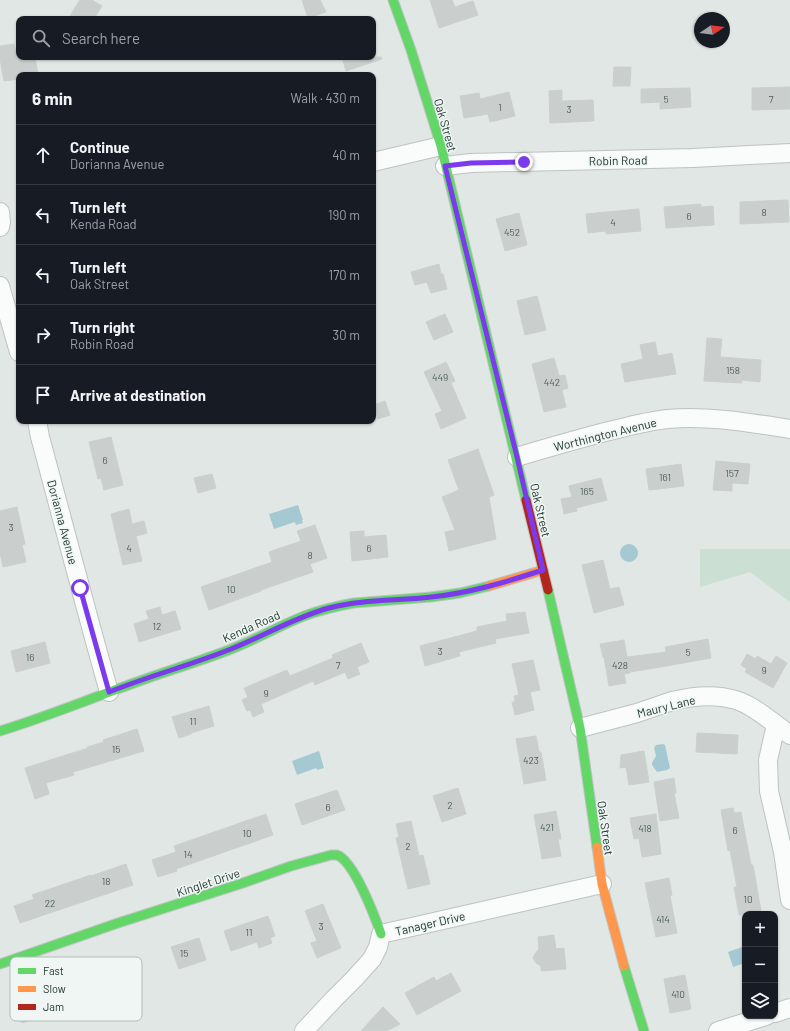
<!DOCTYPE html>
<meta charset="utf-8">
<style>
body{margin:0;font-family:Barlow,sans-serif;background:#242831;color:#f1f3f6}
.controls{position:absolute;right:12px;bottom:12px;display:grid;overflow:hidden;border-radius:8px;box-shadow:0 1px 3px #0004}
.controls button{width:36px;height:36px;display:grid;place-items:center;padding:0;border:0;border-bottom:1px solid #363941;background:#171b24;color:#f1f3f6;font:20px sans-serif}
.compass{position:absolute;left:694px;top:12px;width:36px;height:36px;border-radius:50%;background:#171b24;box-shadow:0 1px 3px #0004;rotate:77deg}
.stop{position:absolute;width:12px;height:12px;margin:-9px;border:3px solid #7c3aed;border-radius:50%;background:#fff}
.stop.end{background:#7c3aed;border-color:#fff;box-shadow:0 1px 4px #0008}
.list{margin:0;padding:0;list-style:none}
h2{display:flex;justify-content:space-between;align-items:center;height:52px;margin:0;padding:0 16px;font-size:17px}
h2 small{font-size:13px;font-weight:400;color:#9ea1a6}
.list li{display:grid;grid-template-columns:26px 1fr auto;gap:12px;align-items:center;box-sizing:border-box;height:60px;padding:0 16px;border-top:1px solid #363941}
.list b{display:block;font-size:15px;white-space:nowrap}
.list p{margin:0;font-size:13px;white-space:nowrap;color:#9ea1a6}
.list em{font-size:13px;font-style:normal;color:#9ea1a6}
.icon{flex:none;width:22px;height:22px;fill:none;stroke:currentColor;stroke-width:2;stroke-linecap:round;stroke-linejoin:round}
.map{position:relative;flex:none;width:790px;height:1031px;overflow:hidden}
.search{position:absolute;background:#171b24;box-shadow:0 1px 3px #0004;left:16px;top:16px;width:360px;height:44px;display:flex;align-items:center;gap:10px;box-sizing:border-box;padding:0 14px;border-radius:8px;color:#9ea1a6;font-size:15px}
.panel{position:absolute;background:#171b24;box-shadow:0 1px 3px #0004;left:16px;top:72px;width:360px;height:352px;border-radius:8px}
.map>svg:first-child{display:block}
</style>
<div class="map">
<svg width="790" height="1031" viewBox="0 0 790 1031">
<rect width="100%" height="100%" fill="#e1e7e4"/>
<path fill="#cbdfd2" d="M700 549H790V602L750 572 700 587Z"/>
<path fill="#a4c9d2" d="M298 505 303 520H302L303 523 296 525 295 522 274 529 269 514Z
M620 553a9 9 0 1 1 18 0a9 9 0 1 1-18 0Z
M663 744 665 745 670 768 667 770 657 772 652 765V763L656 756 654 748 656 745Z
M319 751 324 768 317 770 316 768 297 775 292 761Z
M745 946V963L733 967 728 952Z"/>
<path fill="#cacfcd" stroke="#cad0cd" d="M80 0H92L102 6 94 19H68Z
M302 0H320L326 12 308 18Z
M430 0H452L455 7 473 1 478 15 439 28Z
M14 44 17 57H35L38 75H19V79L4 81 0 59V46Z
M342 57H381L382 59 346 71Z
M614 67H631L630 86H613Z
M790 87V109L752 110V88Z
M690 88 691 107 660 109V102L641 103V89Z
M562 90V101L593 100 594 121 550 123 549 91Z
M509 92 515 116 490 122 488 114 464 118 460 96 479 93 480 99Z
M788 200 789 222 740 224V202Z
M701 204V207L713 206 714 225 666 228 664 207Z
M639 209 641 231 606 234V231L588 233 586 214Z
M519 213 527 245 505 251 496 219Z
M439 264 441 274H443L447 289 431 293 427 282 415 285 411 272Z
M537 296 546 330 525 335 517 301Z
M445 314 453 332 434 340 426 322Z
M707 338 722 339 720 357 761 360 760 382 742 380V383L704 381Z
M655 342 658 356 672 353 676 374 625 382 621 364 643 359 640 345Z
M554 358 559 376 565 375 568 388 562 390 566 407 544 412 532 364Z
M446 362 455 381 451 383 466 418 441 429 435 414 442 411 424 372Z
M385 401 390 415 378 419 374 405Z
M111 437 123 485 104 490 101 478 98 479 89 442Z
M478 449 494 495 489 497 496 539 449 551 445 532 455 530 442 497 459 490 448 460Z
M716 461 750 464 748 484 732 483V491L713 490Z
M681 464 684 486 649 490 646 469Z
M212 474 216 488 198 493 194 478Z
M601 478 607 500 576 508 577 511 564 514 561 499 572 497 569 486Z
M17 507 25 544 22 545 26 562 3 567 0 552V511Z
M129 509 132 524 144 521 147 533 136 536 142 561 123 565 111 514Z
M315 525 327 558 310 564 313 572 261 590V591L209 610 201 587 272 562 269 552 301 541 297 531Z
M364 531V537L386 535 388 557 352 561 350 532Z
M603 560 610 589 619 587 624 605 594 613 582 565Z
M160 607 162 615 175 611 181 629 139 642 134 624 149 619 146 611Z
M525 612 529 633 495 639 496 643 459 652 460 656 425 666 420 646 477 631V627L507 621 506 614Z
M708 639 711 658 655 668 630 672V673L624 674 626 683 609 686 604 657H603L600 644 624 640 627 657 666 652 665 647Z
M45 642 50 663 16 672 11 651Z
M361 643 369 662 357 667 360 674 348 679 345 672 315 685 313 681 261 704 264 712 253 717 250 710 247 711 242 700 248 697 244 688 287 670 290 676 333 658 332 655Z
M747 654 756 659 757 656 771 664 776 656 787 663 773 688 745 672 747 669 741 665Z
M533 660 540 690 530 692 534 710 515 715 512 702H515L514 696 519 695 512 664Z
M209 706 214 726 191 733V734L179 738 172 717Z
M137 729 144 751 73 772 74 775 46 783 49 794 35 799 25 768 88 748 87 747 104 742 103 740Z
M697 733 738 735 737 754 696 752Z
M536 736 539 752H541L546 780 524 784 516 739Z
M644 751 649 782 629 785 626 767 620 768 621 755Z
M674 778 676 793H674L679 818 660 821 654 782Z
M458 788 466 814 442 822 433 796Z
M337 790 345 810 302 825 295 804Z
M733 808 734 813 741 812 751 865H753L761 911 739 915 734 887H737L730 850 728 851 721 810Z
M556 811 561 839H558L561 856 542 859 534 815Z
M266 814 273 835 176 869 177 871 158 877 152 860 176 852 174 846Z
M656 814 661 854 642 857 639 838 634 839 630 818Z
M411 821 419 856 423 855 430 884 408 889 396 838 399 837 396 824Z
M126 864 133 885 20 923 14 906 34 899 32 895 91 875V876Z
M669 878 672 895 670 896 677 933 656 937 645 883Z
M323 904 341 948 317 958 311 943 317 941 305 911Z
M268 916 275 936 270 938 272 943 259 948 257 942 231 951 224 931Z
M554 935 556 949 564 948 566 969 541 971V966L536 963 533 958 535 954 539 949 538 937Z
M199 938 206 960 179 969 171 947Z
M451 973 461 991 417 1015 405 993 434 977 436 981Z
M685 975 691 1009 670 1013 664 979Z
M58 986 64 1005 58 1007 59 1010 22 1023 15 1000Z
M383 1007 400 1024 387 1031H361Z"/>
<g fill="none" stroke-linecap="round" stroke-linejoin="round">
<g stroke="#bec3c1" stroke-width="20">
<path id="street" d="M373 162 441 146
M445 166 471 163 693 158 790 153
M0 212 1 222 0 227
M0 286 19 352
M37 421 40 437C63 522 85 607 109 692
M517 457C546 448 575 440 605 432 626 427 647 421 668 419 707 415 751 423 790 429
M776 725 768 760 769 791 783 852 790 900
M580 728C599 723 618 718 637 713 649 709 660 705 672 701 692 696 716 694 736 700 753 705 775 724 790 735
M775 1013 790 1008
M304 1031 333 1000 354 979 372 959 378 947 381 934 602 884
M718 1031 766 1016"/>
</g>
<g stroke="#bec4c2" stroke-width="11">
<path id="fast" d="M393 0 411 50 441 146 526 500
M548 590 580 728 597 847
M0 731C43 718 84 701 126 686 160 673 195 663 229 650 255 640 279 626 304 616 320 610 337 606 354 603L431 597 460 593 489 586
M0 964 118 923 240 884 291 866 331 855C332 855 337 855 337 855 354 861 375 917 381 934
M624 966 644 1031"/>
</g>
<g stroke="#bec4c2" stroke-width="11">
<path id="slow" d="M489 586 543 570
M597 847 602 884 624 966"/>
</g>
<g stroke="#bec4c2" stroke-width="11">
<path id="jam" d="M526 500 548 590"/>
</g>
<use href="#street" stroke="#fafbfb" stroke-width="18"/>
<use href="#fast" stroke="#63d668" stroke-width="9"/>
<use href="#slow" stroke="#ff974d" stroke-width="9"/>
<use href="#jam" stroke="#b3261e" stroke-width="9"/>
</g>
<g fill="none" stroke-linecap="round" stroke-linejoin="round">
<path stroke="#7c3aed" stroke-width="5" d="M80 588 109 692C149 676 191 665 231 649 264 636 295 617 329 608 362 599 397 601 431 597 470 593 506 582 543 570L517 457 445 166 471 163 524 162"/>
</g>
<g text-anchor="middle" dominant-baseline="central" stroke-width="3" stroke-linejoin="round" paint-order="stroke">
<g font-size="10" fill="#4c5e5a">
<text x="666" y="99">5</text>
<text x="771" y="99">7</text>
<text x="500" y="107">1</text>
<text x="569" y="109">3</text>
<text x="764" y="212">8</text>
<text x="689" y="216">6</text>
<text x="613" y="222">4</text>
<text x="512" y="232">452</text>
<text x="733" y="370">158</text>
<text x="440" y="377">449</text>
<text x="552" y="382">442</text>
<text x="105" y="460">6</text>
<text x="732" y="473">157</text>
<text x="665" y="477">161</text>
<text x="587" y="491">165</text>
<text x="11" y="527">3</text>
<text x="129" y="548">4</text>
<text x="369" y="548">6</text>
<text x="310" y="555">8</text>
<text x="231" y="589">10</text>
<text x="157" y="626">12</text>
<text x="440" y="651">3</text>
<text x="688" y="652">5</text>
<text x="30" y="657">16</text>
<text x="338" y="665">7</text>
<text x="620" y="665">428</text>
<text x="764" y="670">9</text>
<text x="266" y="693">9</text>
<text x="193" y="721">11</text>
<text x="116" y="749">15</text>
<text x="531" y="760">423</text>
<text x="450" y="805">2</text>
<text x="328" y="807">6</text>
<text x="547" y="827">421</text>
<text x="645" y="828">418</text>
<text x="735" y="830">6</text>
<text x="247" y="833">10</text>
<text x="408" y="846">2</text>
<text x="188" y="854">14</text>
<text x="106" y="881">18</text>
<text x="748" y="899">10</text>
<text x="50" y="903">22</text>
<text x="663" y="919">414</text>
<text x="321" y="926">3</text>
<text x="249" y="932">11</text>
<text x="184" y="953">15</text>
<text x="678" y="994">410</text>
</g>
<g font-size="12" fill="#213733" stroke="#eff6f3">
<text transform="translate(446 125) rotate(74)">Oak Street</text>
<text transform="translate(618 160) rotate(-1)">Robin Road</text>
<text transform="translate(605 434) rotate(-14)">Worthington Avenue</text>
<text transform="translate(541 510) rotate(77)">Oak Street</text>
<text transform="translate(63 522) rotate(75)">Dorianna Avenue</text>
<text transform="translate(251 626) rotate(-24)">Kenda Road</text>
<text transform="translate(666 706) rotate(-14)">Maury Lane</text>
<text transform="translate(606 828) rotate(82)">Oak Street</text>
<text transform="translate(208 882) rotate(-18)">Kinglet Drive</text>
<text transform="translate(430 923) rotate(-13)">Tanager Drive</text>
</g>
</g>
<rect x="10" y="957" width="132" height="64" rx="6" fill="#eff6f3" stroke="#b1bdb9" stroke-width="1"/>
<rect x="18" y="968" width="18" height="6" fill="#63d668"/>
<rect x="18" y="986" width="18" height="6" fill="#ff974d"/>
<rect x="18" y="1004" width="18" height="6" fill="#b3261e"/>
<g font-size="11" fill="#213733">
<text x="43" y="975">Fast</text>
<text x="43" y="993">Slow</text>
<text x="43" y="1011">Jam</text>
</g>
</svg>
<div class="controls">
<button>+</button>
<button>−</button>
<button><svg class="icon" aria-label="layers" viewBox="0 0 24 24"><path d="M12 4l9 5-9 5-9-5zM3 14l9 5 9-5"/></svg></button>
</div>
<svg class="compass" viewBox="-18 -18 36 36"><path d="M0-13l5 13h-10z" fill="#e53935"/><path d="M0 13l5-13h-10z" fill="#9ea1a6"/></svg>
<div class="stop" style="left:80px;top:588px"></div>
<div class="stop end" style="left:524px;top:162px"></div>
<div class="search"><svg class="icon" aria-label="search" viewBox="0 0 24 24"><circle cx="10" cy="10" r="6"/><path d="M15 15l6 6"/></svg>Search here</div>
<section class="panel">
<h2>6 min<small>Walk · 430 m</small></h2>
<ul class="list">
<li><svg class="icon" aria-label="ahead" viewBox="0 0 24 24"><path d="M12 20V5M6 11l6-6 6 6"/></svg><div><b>Continue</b><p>Dorianna Avenue</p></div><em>40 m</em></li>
<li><svg class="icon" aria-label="left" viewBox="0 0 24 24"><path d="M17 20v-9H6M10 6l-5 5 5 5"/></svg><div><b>Turn left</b><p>Kenda Road</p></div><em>190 m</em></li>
<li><svg class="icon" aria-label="left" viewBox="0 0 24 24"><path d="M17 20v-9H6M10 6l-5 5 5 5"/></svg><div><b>Turn left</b><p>Oak Street</p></div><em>170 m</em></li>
<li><svg class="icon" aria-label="right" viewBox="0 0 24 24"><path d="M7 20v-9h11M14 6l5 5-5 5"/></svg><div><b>Turn right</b><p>Robin Road</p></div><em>30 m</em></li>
<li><svg class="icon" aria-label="arrive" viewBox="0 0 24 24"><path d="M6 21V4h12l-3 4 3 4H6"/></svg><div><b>Arrive at destination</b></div></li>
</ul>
</section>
</div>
